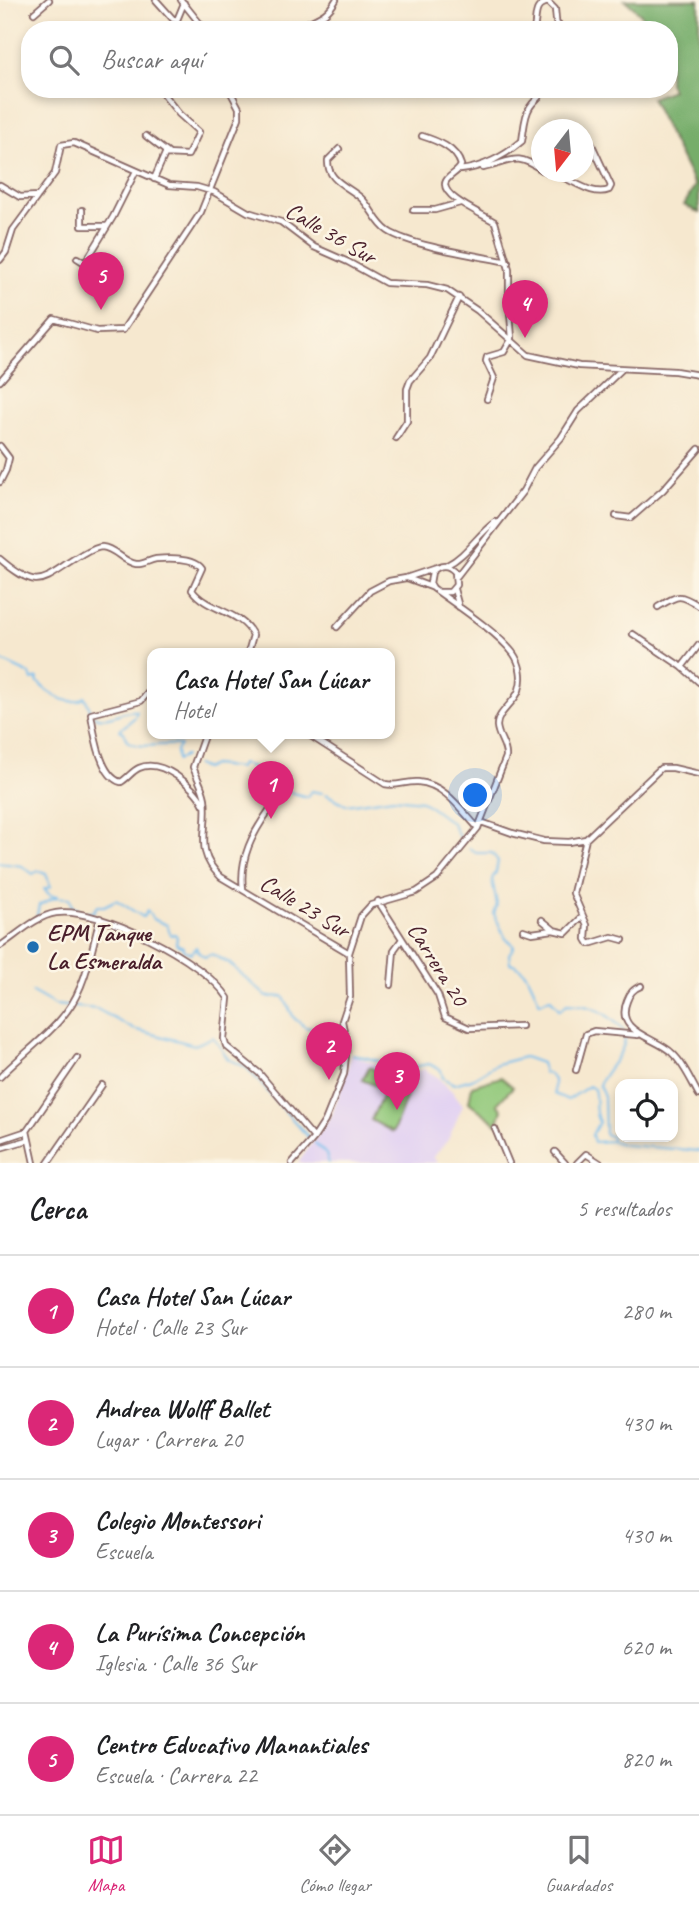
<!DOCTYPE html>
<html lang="es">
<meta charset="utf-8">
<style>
body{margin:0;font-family:Caveat,sans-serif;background:#f2f2f2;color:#202124}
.controls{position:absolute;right:21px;bottom:21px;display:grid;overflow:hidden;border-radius:14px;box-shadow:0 4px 10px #0003}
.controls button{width:63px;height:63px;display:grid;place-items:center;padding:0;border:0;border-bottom:2px solid #e0e0e0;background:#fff;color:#202124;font:35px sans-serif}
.compass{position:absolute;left:531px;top:119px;width:63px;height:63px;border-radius:50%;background:#fff;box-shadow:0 4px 10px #0003;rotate:196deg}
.you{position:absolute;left:476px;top:796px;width:24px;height:24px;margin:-18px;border:5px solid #fff;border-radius:50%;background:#1a73e8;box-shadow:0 0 0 10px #1a73e833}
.badge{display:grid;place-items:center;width:46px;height:46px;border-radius:50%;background:#db2777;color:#fff;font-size:23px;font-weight:700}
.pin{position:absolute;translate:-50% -58px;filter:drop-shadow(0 2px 4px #0008)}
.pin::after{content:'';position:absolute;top:37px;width:24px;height:21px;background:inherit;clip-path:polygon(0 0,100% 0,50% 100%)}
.popup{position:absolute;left:147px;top:648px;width:248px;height:91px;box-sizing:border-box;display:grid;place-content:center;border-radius:14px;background:#fff;filter:drop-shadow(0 2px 5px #0005);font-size:23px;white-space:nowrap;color:#757577}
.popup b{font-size:26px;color:#202124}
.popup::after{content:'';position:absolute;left:50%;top:100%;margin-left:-14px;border:14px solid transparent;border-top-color:#fff}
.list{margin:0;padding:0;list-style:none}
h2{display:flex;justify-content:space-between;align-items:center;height:91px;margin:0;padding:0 28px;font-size:30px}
h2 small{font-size:23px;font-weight:400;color:#757577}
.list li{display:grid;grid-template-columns:46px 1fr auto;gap:21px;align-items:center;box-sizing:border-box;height:112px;padding:0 28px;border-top:2px solid #e0e0e0}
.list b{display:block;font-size:26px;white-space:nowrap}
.list p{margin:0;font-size:23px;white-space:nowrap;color:#757577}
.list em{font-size:23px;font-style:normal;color:#757577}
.icon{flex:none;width:38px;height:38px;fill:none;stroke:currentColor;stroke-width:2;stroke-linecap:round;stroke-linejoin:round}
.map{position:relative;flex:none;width:699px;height:1163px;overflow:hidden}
.search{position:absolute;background:#fff;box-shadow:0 4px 10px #0003;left:21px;right:21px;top:21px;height:77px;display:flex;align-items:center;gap:18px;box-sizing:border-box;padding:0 24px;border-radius:28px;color:#757577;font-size:26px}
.sheet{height:651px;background:#fff}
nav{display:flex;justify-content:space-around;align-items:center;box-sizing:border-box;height:98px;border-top:2px solid #e0e0e0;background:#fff;font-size:19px;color:#757577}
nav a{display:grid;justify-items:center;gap:4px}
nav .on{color:#db2777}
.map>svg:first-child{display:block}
</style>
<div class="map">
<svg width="699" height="1163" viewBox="0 0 699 1163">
<rect width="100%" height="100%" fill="#fcf5e5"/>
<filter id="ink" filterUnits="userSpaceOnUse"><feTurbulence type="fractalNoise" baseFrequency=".0143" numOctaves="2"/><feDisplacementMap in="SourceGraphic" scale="14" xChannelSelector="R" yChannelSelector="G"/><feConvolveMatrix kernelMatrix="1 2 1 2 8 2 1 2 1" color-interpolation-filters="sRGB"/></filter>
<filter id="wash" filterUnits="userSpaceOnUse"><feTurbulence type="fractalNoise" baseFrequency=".00686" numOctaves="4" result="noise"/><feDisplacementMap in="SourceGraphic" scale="28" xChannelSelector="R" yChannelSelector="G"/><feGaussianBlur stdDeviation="1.57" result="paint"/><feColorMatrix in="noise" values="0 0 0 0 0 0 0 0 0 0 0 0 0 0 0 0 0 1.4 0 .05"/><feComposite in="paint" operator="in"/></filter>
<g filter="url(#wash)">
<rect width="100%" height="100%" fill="#f6e8cf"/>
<path fill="#e3d3f2" d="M350 1054 388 1069 407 1074 424 1069 436 1076 453 1092 463 1105 448 1140 433 1157 438 1163H298L332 1115 348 1068Z"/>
<path fill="#93c97b" stroke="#6e7453" stroke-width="2" d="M369 1067 386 1076 382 1088 362 1080Z
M391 1077 411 1085 393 1132 371 1120Z
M501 1077 513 1087 497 1104 502 1110 497 1124 469 1102 472 1086Z"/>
<path fill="#76ad6b" stroke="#60664b" stroke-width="2" d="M625 0H699V213L684 205 695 186 651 98 672 90 669 83V30H647L641 14Z"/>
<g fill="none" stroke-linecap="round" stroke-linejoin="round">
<path stroke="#76beee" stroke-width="2" d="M0 660 30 674 32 680 38 678 37 681C47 693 71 709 85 697L91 712
M94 716C110 722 122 709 137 711L135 717 120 730 124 732 127 741C143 751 163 742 180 745L176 751 177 760 185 756
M196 765 205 769 213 765 239 768 241 764C257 767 274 773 280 789L307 797 311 791 322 793
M326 794 346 805 393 798 422 801 452 823 461 840
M469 848 476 853H492L498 861 496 872 492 879 497 905 494 914 506 939 510 941 514 947 509 954 510 963C529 968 532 987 540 1003L550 998 560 1010 567 1004C593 1005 607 1012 624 1031
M0 863 22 866 33 874 38 871 46 874 51 887 44 889 50 895 58 896
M37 915 39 905 55 897 70 898 72 907 84 913 93 912 97 906H104L116 900 143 917 147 911 153 919 167 925 171 935 175 934 177 937 176 944 183 947V950L191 953 196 947 199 953 205 957 211 954 229 963 267 997 283 996 294 1018 305 1027 327 1031 343 1050
M32 992 55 1005 97 1009 133 1029 195 1045 213 1037 228 1059 246 1067 309 1138
M352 1054 407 1068 429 1064 441 1070 443 1078 454 1084 472 1079 497 1064 524 1057 541 1063 544 1073 549 1074 554 1080V1094L568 1100 589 1086 594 1089C598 1102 592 1109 599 1122L592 1135 594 1142 612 1141 625 1145 699 1151
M612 1140V1137L605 1134 604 1097 599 1085C605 1069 625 1054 625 1037
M315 1143 326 1154 329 1163"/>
</g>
</g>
<g filter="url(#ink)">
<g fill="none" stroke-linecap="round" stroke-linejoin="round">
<g stroke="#866564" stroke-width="8">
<path id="minor" d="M156 0 173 19 177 20 184 3
M181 0 205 30
M34 13 49 0
M557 24 565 30
M297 30C313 16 324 21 336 0
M534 30C537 16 533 6 548 2L555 9 557 30
M146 136 168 153
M422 136C438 141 456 148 461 165 458 173 450 174 446 181 438 196 485 215 495 222L509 269V301L512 338 504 352 487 357 486 361 494 378 487 399
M339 149 328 160C327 181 348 186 361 198 371 207 376 223 388 231 411 246 479 256 508 262
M483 168C512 162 514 151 542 170
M460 170C482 168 505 156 522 141 524 130 524 116 530 107 534 100 541 97 544 89
M547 172C567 174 590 198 609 190L611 186 592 145
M154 179 165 154 188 155 199 132 179 114 163 94
M0 185 20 197 38 196
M82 210V226H106
M413 210H435L460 203
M77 258 85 263 113 217 136 171
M0 260 6 252 13 230 55 173 61 145 74 143 169 185 197 187 214 192 248 212 281 222 314 247 348 262 386 283 427 285 447 290 478 311 528 355 579 366 675 371 699 375
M0 381 54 319 97 331 123 330 201 212 239 118V108L229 89
M396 438 407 421V389L410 381 430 358 459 297
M0 446 9 458 6 470 0 482
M616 516 631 518 663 490 699 449
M0 559C41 594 42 579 83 555 88 552 96 547 102 547 115 548 123 562 136 564 143 565 149 560 156 559 168 558 195 557 202 568L192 590C207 611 240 610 253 635L248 653
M447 565C466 556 478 534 495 522
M457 576 523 491 535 468 561 438 578 411 621 370
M407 578 431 587
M454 589 459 607
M658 607C678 595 679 593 699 606
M337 627 370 591 389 581 406 578 436 568
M633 634 682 667 699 682
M682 667 699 645
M152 688 141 701 91 714C94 732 100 777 121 782 128 778 132 771 139 768 161 758 195 786 204 805
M205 733 193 767C197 778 203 787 205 799 209 831 193 851 221 877L349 953
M306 733 385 784C397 787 406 781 418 782 445 784 461 810 478 828
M481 822 512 833 544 841 569 842 586 839 661 768H673L699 774
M243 889C239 858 253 833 270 809
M378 901 438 995 445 1017 469 1028 521 1026
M583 916 587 925 586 939 589 944 612 937 623 940
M542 920 553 929
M523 930 532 933 553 930 566 933 583 916 573 893 586 839
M0 946C17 935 36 916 56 913 98 906 205 961 228 998L224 1039 226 1046 259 1073 314 1138
M391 985 394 950 402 939
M641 986C633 989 630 993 627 1001 614 1033 656 1037 672 1053 684 1064 691 1081 699 1095
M576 1070 586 1034 594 1031 638 1035
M0 1077C21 1055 50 1035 67 1011 86 986 92 948 100 918
M495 1129 509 1163
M27 1131 77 1058
M27 1131 34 1163
M0 1140 27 1131
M0 1148 28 1140
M555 1152 565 1163
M48 1163 102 1085
M292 1163 314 1138 325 1121 344 1074 347 1045 342 1021 350 997 349 953 361 916 371 905 416 892 437 878 478 828 506 757C507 745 498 738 497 726 497 712 515 703 519 690 523 678 521 664 513 653 496 631 456 605 433 588L430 583 432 572C440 564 448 564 455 572L456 585 450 592H439
M577 1163 586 1154 600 1163"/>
</g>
<use href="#minor" stroke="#fff" stroke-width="4.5"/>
</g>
</g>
<circle fill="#1f6fb2" stroke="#fcf5e5" stroke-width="2.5" cx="33" cy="947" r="7"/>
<g text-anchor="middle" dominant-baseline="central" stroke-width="5" stroke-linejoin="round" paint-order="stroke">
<g font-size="24" fill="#4a1f2b" stroke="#fcf5e5">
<text transform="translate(331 233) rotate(30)">Calle 36 Sur</text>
<text transform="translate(305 906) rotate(31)">Calle 23 Sur</text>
<text transform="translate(438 964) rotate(58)">Carrera 20</text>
</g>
<g font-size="24" font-weight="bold" fill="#4a1f2b" stroke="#fcf5e5" text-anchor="start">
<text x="47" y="933">EPM Tanque<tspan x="47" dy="28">La Esmeralda</tspan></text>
</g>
</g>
</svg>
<div class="controls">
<button><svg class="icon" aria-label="locate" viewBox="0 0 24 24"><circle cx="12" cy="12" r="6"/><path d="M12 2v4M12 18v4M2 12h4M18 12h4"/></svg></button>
</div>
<svg class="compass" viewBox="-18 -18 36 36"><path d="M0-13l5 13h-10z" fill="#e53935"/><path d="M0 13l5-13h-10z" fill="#757577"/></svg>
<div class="you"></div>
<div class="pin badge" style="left:271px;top:819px">1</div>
<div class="popup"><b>Casa Hotel San Lúcar</b>Hotel</div>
<div class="pin badge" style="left:329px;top:1080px">2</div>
<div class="pin badge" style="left:397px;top:1110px">3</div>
<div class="pin badge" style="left:525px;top:338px">4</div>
<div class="pin badge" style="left:101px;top:310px">5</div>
<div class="search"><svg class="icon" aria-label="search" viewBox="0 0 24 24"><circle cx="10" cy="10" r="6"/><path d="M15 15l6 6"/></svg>Buscar aquí</div>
</div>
<section class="sheet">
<h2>Cerca<small>5 resultados</small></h2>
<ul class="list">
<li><span class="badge">1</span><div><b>Casa Hotel San Lúcar</b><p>Hotel · Calle 23 Sur</p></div><em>280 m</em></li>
<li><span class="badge">2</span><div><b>Andrea Wolff Ballet</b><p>Lugar · Carrera 20</p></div><em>430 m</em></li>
<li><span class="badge">3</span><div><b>Colegio Montessori</b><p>Escuela</p></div><em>430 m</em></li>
<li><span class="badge">4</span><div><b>La Purísima Concepción</b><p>Iglesia · Calle 36 Sur</p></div><em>620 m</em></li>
<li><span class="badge">5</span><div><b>Centro Educativo Manantiales</b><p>Escuela · Carrera 22</p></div><em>820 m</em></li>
</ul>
</section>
<nav>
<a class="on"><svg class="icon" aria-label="map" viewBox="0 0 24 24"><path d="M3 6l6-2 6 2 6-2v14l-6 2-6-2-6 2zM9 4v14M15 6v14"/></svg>Mapa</a>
<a><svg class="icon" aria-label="directions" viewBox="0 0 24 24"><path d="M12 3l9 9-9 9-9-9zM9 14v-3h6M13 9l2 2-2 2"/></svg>Cómo llegar</a>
<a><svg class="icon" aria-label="saved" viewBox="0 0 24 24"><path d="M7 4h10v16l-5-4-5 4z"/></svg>Guardados</a>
</nav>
